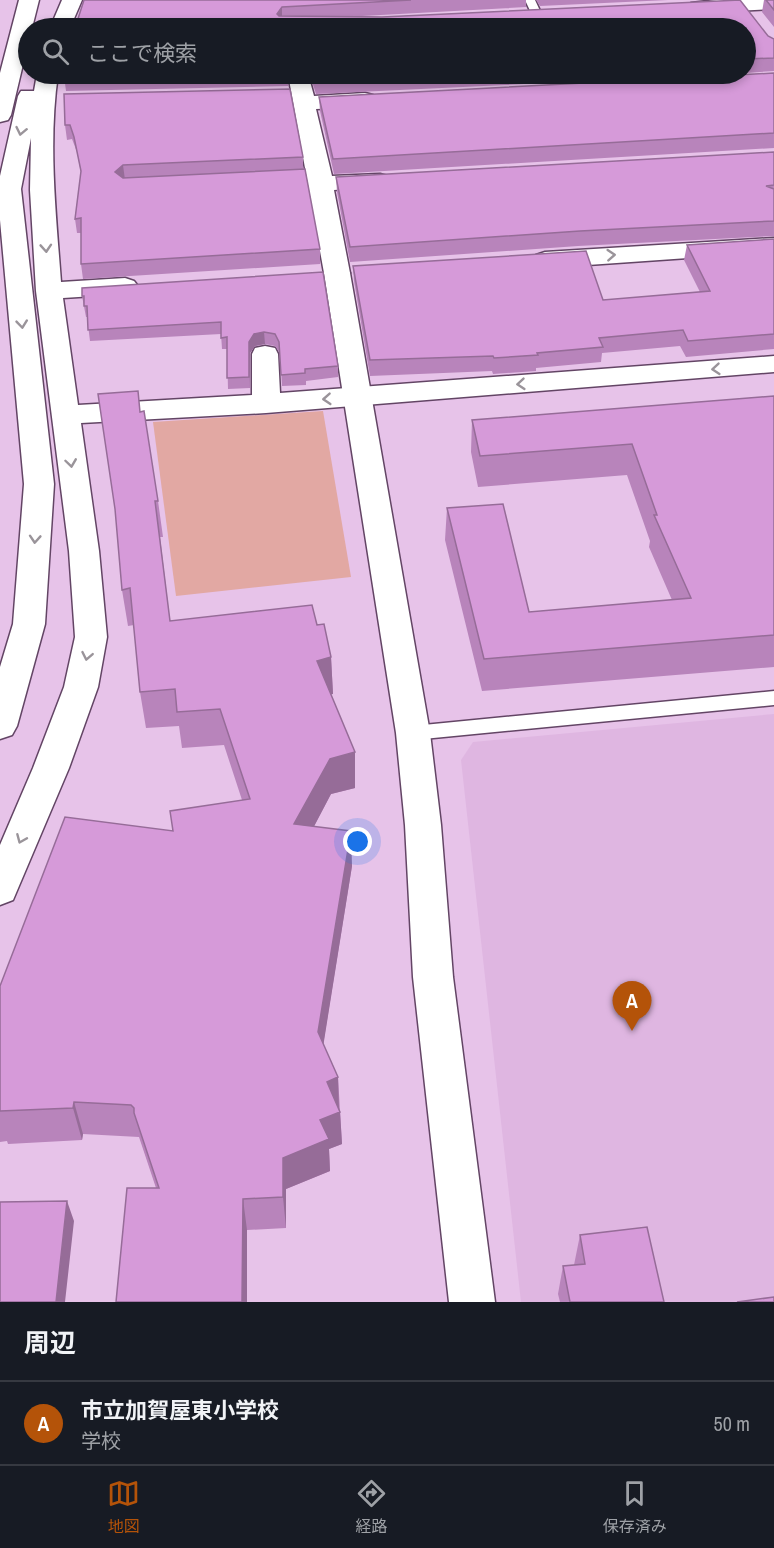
<!DOCTYPE html>
<html lang="ja">
<meta charset="utf-8">
<style>
body{margin:0;font-family:"Archivo Narrow","Noto Sans JP",sans-serif;background:#242831;color:#f1f3f6}
.you{position:absolute;left:358px;top:842px;width:21px;height:21px;margin:-15px;border:4px solid #fff;border-radius:50%;background:#1a73e8;box-shadow:0 0 0 9px #1a73e833}
.badge{display:grid;place-items:center;width:39px;height:39px;border-radius:50%;background:#b45309;color:#fff;font-size:20px;font-weight:700}
.pin{position:absolute;translate:-50% -50px;filter:drop-shadow(0 2px 3px #0008)}
.pin::after{content:'';position:absolute;top:32px;width:21px;height:18px;background:inherit;clip-path:polygon(0 0,100% 0,50% 100%)}
.list{margin:0;padding:0;list-style:none}
h2{display:flex;justify-content:space-between;align-items:center;height:78px;margin:0;padding:0 24px;font-size:26px}
h2 small{font-size:20px;font-weight:400;color:#9ea1a6}
.list li{display:grid;grid-template-columns:39px 1fr auto;gap:18px;align-items:center;box-sizing:border-box;height:84px;padding:0 24px;border-top:2px solid #363941}
.list b{display:block;font-size:22px;white-space:nowrap}
.list p{margin:0;font-size:20px;white-space:nowrap;color:#9ea1a6}
.list em{font-size:20px;font-style:normal;color:#9ea1a6}
.icon{flex:none;width:33px;height:33px;fill:none;stroke:currentColor;stroke-width:2;stroke-linecap:round;stroke-linejoin:round}
.map{position:relative;flex:none;width:774px;height:1302px;overflow:hidden}
.search{position:absolute;background:#171b24;box-shadow:0 3px 9px #0003;left:18px;right:18px;top:18px;height:66px;display:flex;align-items:center;gap:15px;box-sizing:border-box;padding:0 21px;border-radius:33px;color:#9ea1a6;font-size:22px}
.sheet{height:162px;background:#171b24}
nav{display:flex;justify-content:space-around;align-items:center;box-sizing:border-box;height:84px;border-top:2px solid #363941;background:#171b24;font-size:16px;color:#9ea1a6}
nav a{display:grid;justify-items:center;gap:3px}
nav .on{color:#b45309}
.map>svg:first-child{display:block}
</style>
<div class="map">
<svg width="774" height="1302" viewBox="0 0 774 1302">
<rect width="100%" height="100%" fill="#e7c3e9"/>
<path fill="#dfb6e1" d="M774 714V1302H521L461 760 473 742Z"/>
<path fill="#e2a8a3" d="M323 411 351 577 176 596 153 422Z"/>
<g fill="none" stroke-linecap="round" stroke-linejoin="round">
<g stroke="#634565" stroke-width="3">
<path id="lane" d="M525 0H535L542 15 541 17H533Z
M774 691V705L413 740 406 738 404 733 406 728 413 726Z"/>
</g>
<g stroke="#634565" stroke-width="3">
<path id="street" d="M62 0H82L70 28H50Z
M717 0H774V9L698 13 691 11 688 7 691 3Z
M37 74H58C48 143 56 214 61 282L125 278 134 281 138 286 134 291 125 294 63 298 78 405 252 395V354L255 348 265 346 275 348 278 354 280 393 774 356V372L266 413 81 423 99 551 107 637 98 687 69 768 13 900 0 905V845L33 768 64 687 75 637 69 551 36 291 30 190 31 138 21 189 54 484 45 624 17 726 12 735 0 739V667L13 624 24 484 0 220V176L18 96 21 91H34Z
M288 74H308L314 96 365 93 373 95 376 100 373 105 365 107 316 109 332 176 380 174 388 176 392 181 388 186 334 190 350 273 346 278 337 281 328 278 324 273Z
M774 238V252L545 268 536 265 532 260 536 255 545 252Z"/>
</g>
<g stroke="#634565" stroke-width="3">
<path id="secondary" d="M337 265 346 268 350 273 430 733 441 825 453 977 495 1302H449L413 977 405 825 396 733 324 273 328 268Z"/>
</g>
<g stroke="#634565" stroke-width="3">
<path id="highway" d="M19 0H39L32 28H28V43L11 115 8 120 0 122V73Z"/>
</g>
<use href="#lane" fill="#fff" fill-rule="evenodd"/>
<use href="#street" fill="#fff" fill-rule="evenodd"/>
<use href="#secondary" fill="#fff" fill-rule="evenodd"/>
<use href="#highway" fill="#fff" fill-rule="evenodd"/>
</g>
<path fill="#b884bb" d="M84 0H526V7L362 16 382 17 740 0 768 36 774 39V71L746 73V28H75Z
M536 0H668L540 6Z
M764 0H774V27L762 12Z
M774 73V148L334 174 320 111 319 97Z
M65 74H296L290 75 288 79V86L66 91 64 76Z
M303 74H732L316 94 310 75Z
M64 94 303 157V169L320 249V264L83 279 81 264V233H77L75 219 81 173 77 152 72 139 67 140 65 125Z
M774 152V236L578 246 350 262 337 192 336 177Z
M774 239V349L686 357 680 346 602 353 601 362 536 368V371L493 374 492 371 370 376 354 281 353 266 603 300 700 292 684 260 687 245Z
M323 272 338 366V377L306 381V385L282 386 280 353 275 346 265 344 255 346 250 353V388L228 389 227 349H222L221 334 90 341 87 317H86L82 296Z
M774 396V667L482 691 445 540 447 508 529 612 672 600 649 547 650 541 627 475 478 487 471 452 472 420Z
M141 411 158 501 163 537H160L170 621 317 625 331 657 333 694H331L355 788 331 794 314 826 352 866 323 1045 338 1077 342 1144 329 1149 330 1171 286 1189V1228L247 1230V1302H116L156 1188 139 1137 83 1134 82 1140 8 1144 7 1141 0 1142V986L173 831 242 800 224 745 182 748 179 726 146 728 140 692 134 625 128 626 122 590Z
M580 1235 664 1302H560L558 1294 563 1266 574 1265Z"/>
<path fill="#966c98" d="M282 7V21L277 14Z
M287 74H296L290 75 288 79Z
M123 165 125 180 115 172Z
M264 332 265 344 255 346 250 353V388L249 342 254 334Z
M331 657 333 694 319 697 317 661Z
M355 752V788L331 794 297 859 294 824 330 759Z
M351 831 352 866 320 1066 318 1032Z
M338 1077 339 1110 327 1082Z
M74 1102 83 1134 82 1140 73 1108Z
M340 1112 342 1144 329 1149 330 1171 286 1189V1228L283 1197V1158L320 1120Z
M243 1199 247 1230V1302H242Z
M67 1201 74 1221 65 1302H56Z"/>
<path fill="#d69ad9" stroke="#966c98" stroke-width="1.5" d="M84 0H411L282 7 277 14 279 16 382 17 740 0 768 36 774 39V58L746 59V28H75Z
M766 0H774V10Z
M774 73V133L333 159 319 97Z
M65 74H202L64 76Z
M313 74H441L315 80Z
M290 89 303 157 123 165 115 172 123 178 305 169 320 249 81 264V218L75 219 81 171 74 137 70 125H65L64 94Z
M774 152V185L766 186 774 189V221L580 231 350 247 336 177Z
M774 239V334L688 341 683 330 599 338 603 347 537 353 538 355 494 358 493 356 370 360 353 266 586 251 603 300 710 291 687 245Z
M323 272 338 366 305 369V373L281 375 279 342 275 334 264 332 254 334 249 342V377L227 378V337L221 338V322L88 330 87 306H84V296H82V288Z
M138 391 140 412 144 411 158 501H155L170 621 312 605 317 625 324 624 331 657 317 661 355 752 330 759 294 824 351 831 318 1032 338 1077 327 1082 340 1112 320 1120 329 1139 283 1158V1197L243 1199 242 1302H116L127 1188H159L134 1113V1108L131 1105 74 1102 73 1108 0 1111V986L65 817 173 831 170 811 250 799 220 709 177 712 175 689 140 692 130 588 122 590 115 509 98 394Z
M774 396V635L484 659 447 508 503 504 529 612 691 598 654 515H657L632 444 480 456 472 420Z
M67 1201 56 1302H0V1202Z
M647 1227 664 1302H570L563 1266 585 1264 580 1235Z
M774 1297V1302H737Z"/>
<defs><path id="oneway-chevron" d="M-2-3.5L2.5 0L-2 3.5" fill="none" stroke-width="1.6" stroke-linecap="round" stroke-linejoin="round" transform="scale(1.5)"/></defs>
<g stroke="#9a949a">
<use href="#oneway-chevron" transform="translate(21 131) rotate(102)"/>
<use href="#oneway-chevron" transform="translate(46 248) rotate(86)"/>
<use href="#oneway-chevron" transform="translate(611 255) rotate(-4)"/>
<use href="#oneway-chevron" transform="translate(22 324) rotate(84)"/>
<use href="#oneway-chevron" transform="translate(716 369) rotate(175)"/>
<use href="#oneway-chevron" transform="translate(521 384) rotate(175)"/>
<use href="#oneway-chevron" transform="translate(327 399) rotate(176)"/>
<use href="#oneway-chevron" transform="translate(71 463) rotate(82)"/>
<use href="#oneway-chevron" transform="translate(35 539) rotate(94)"/>
<use href="#oneway-chevron" transform="translate(87 656) rotate(101)"/>
<use href="#oneway-chevron" transform="translate(21 839) rotate(113)"/>
</g>
</svg>
<div class="you"></div>
<div class="pin badge" style="left:632px;top:1031px">A</div>
<div class="search"><svg class="icon" aria-label="search" viewBox="0 0 24 24"><circle cx="10" cy="10" r="6"/><path d="M15 15l6 6"/></svg>ここで検索</div>
</div>
<section class="sheet">
<h2>周辺<small></small></h2>
<ul class="list">
<li><span class="badge">A</span><div><b>市立加賀屋東小学校</b><p>学校</p></div><em>50 m</em></li>
</ul>
</section>
<nav>
<a class="on"><svg class="icon" aria-label="map" viewBox="0 0 24 24"><path d="M3 6l6-2 6 2 6-2v14l-6 2-6-2-6 2zM9 4v14M15 6v14"/></svg>地図</a>
<a><svg class="icon" aria-label="directions" viewBox="0 0 24 24"><path d="M12 3l9 9-9 9-9-9zM9 14v-3h6M13 9l2 2-2 2"/></svg>経路</a>
<a><svg class="icon" aria-label="saved" viewBox="0 0 24 24"><path d="M7 4h10v16l-5-4-5 4z"/></svg>保存済み</a>
</nav>
